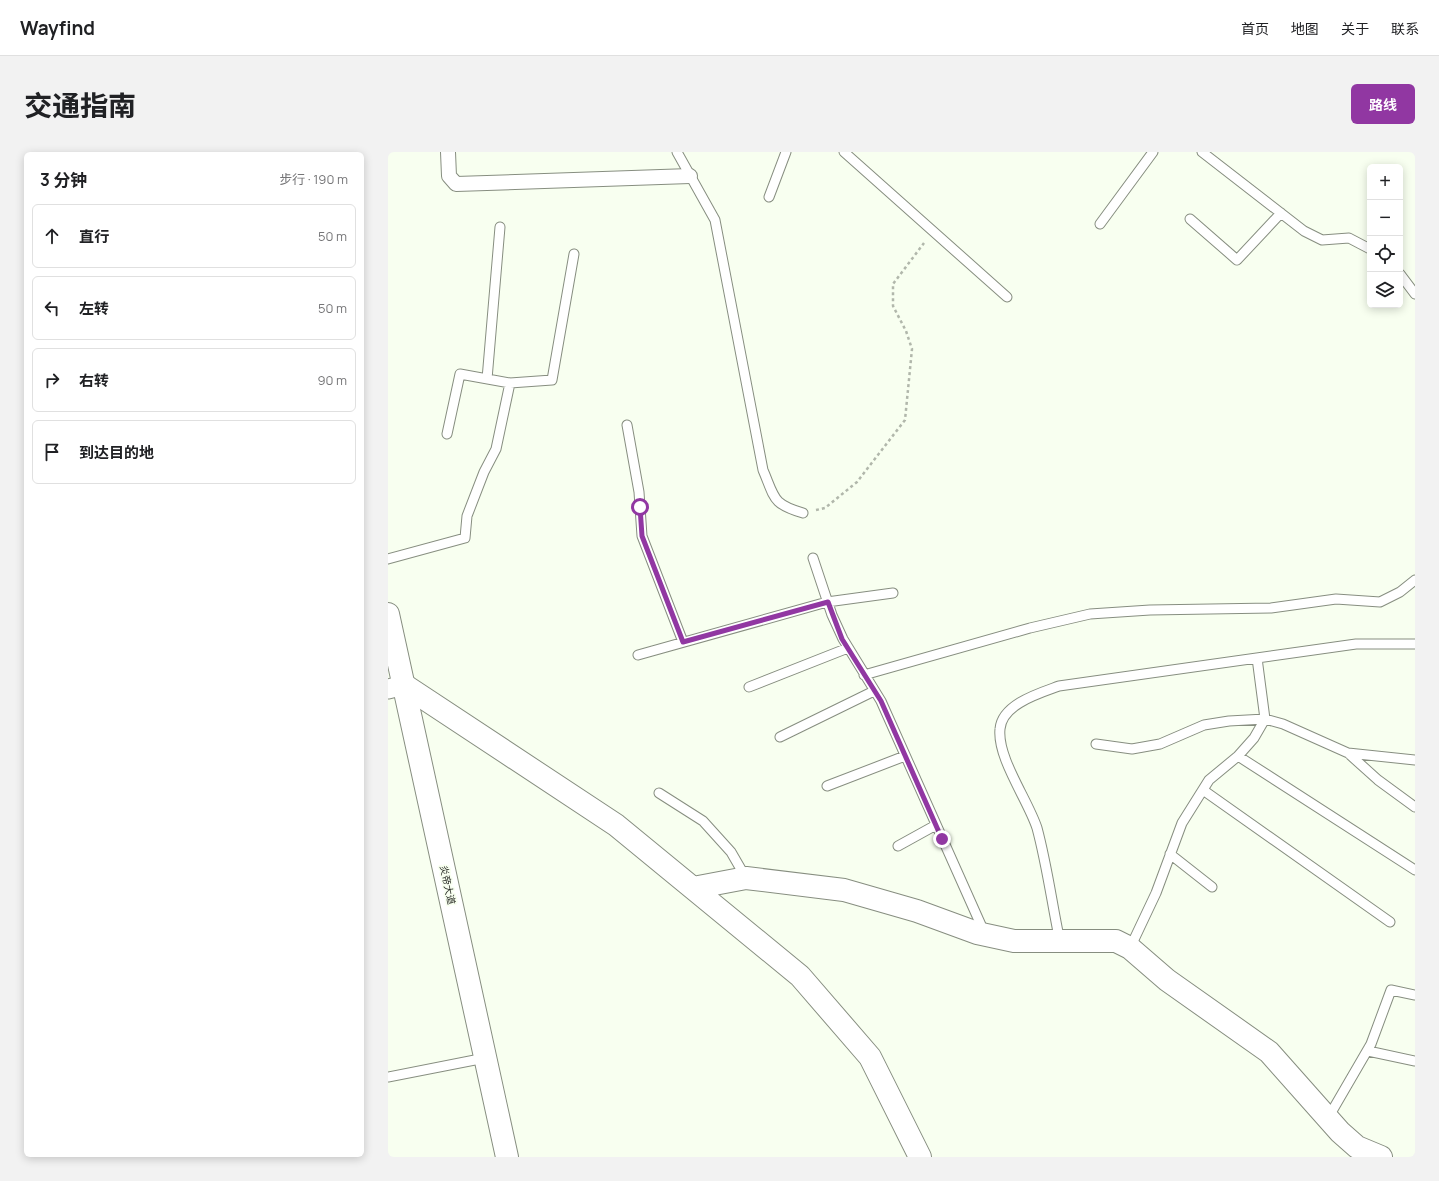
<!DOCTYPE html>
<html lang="zh">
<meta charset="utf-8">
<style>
body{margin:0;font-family:Manrope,"Noto Sans SC",sans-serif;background:#f2f2f2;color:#202124}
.controls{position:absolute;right:12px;top:12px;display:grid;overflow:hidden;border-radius:6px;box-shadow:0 2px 10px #0003}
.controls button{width:36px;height:36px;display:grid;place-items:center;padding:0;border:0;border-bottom:1px solid #e0e0e0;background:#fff;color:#202124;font:20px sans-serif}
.stop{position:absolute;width:12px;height:12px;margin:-9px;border:3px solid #9137a2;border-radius:50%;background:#fff}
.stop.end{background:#9137a2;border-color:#fff;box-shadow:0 1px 4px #0008}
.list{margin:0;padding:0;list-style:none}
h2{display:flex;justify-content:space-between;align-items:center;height:52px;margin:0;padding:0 16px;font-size:17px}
h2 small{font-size:13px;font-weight:400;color:#757577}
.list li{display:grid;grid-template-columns:26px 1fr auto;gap:12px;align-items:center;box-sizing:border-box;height:64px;margin:0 8px 8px;padding:0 8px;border:1px solid #e0e0e0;border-radius:6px}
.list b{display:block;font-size:15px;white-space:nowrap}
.list em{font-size:13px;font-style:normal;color:#757577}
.icon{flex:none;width:22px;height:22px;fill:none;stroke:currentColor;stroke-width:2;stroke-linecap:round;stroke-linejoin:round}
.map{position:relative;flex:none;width:1027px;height:1005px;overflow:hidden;border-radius:6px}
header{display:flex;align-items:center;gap:24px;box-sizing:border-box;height:56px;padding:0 20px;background:#fff;border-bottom:1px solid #e0e0e0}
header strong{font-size:19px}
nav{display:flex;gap:22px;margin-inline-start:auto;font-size:14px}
.intro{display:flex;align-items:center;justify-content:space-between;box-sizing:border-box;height:96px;padding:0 24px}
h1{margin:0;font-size:28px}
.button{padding:10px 18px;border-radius:6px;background:#9137a2;color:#fff;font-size:14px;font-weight:700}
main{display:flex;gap:24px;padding:0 24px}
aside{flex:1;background:#fff;border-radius:6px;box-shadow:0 2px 10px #0003}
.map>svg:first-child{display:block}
</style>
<header>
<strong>Wayfind</strong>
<nav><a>首页</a><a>地图</a><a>关于</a><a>联系</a></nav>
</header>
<div class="intro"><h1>交通指南</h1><a class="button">路线</a></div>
<main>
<aside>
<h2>3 分钟<small>步行 · 190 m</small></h2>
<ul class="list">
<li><svg class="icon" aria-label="ahead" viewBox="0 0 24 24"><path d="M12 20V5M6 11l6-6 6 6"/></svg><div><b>直行</b></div><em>50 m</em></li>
<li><svg class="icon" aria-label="left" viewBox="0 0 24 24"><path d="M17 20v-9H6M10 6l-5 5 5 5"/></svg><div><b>左转</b></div><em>50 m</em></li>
<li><svg class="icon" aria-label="right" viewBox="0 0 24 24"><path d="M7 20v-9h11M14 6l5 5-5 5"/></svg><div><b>右转</b></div><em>90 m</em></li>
<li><svg class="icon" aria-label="arrive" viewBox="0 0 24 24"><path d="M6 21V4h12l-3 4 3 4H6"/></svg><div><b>到达目的地</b></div></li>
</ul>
</aside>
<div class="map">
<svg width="1027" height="1005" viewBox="0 0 1027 1005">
<rect width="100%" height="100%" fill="#f8fff0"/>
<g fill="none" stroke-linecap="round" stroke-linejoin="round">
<g stroke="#878e80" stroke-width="11">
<path id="service" d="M289 0 327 68 375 318C387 346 384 352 415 361
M456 0 619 145
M814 0 916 79 934 88 961 86 982 97
M381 45 398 0
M802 67 849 108 893 61
M712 72 765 0
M1012 122 1027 142
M99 227 112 75
M239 273 251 340 254 384 295 490
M59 282 72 222 122 231 164 228 186 102
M425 406 444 463 455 487 493 549 597 782
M0 407 77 386 79 364 96 320 108 297 122 231
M250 503 439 450 505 441
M476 523 642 476 702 462 762 458 883 456 948 447 992 450 1012 440 1027 428
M361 535 460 496
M392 585 486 539
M708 592 744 597 772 592 816 573 841 569 877 567 895 572 960 601 990 628 1027 655
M960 601 1027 608
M850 604 1027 718
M439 634 517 604
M815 638 1002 770
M271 641 315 669 343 700 358 726
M510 694 548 673
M782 702 824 735
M672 790C664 752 659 713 649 676 640 648 609 606 612 577 614 552 652 541 671 534L968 492H1027
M742 796 768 741 794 671 821 628 850 604 866 586 877 567 869 506
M980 899 1027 909
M0 925 97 906
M940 966 983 892 1003 838 1027 843"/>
</g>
<g stroke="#878e80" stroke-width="16">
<path id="pedestrian" d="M60 0 61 24 68 32 302 24"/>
</g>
<g stroke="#878e80" stroke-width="21">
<path id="minor" d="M0 537 16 533"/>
</g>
<g stroke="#878e80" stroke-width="24">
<path id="tertiary" d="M16 533 228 673 412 824 482 905 532 1005
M305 736 358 726 456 738 529 759 589 781 626 789H728L742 796 779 828 881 900 952 980 969 995 993 1005"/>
</g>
<g stroke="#878e80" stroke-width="24">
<path id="primary" d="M0 462 119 1005"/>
</g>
<path stroke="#b1b7ab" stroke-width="2.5" stroke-dasharray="3 3" stroke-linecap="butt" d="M428 358 437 356 469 330 517 268 524 197 518 179 505 154V132L536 91"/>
<use href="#service" stroke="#fff" stroke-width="9"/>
<use href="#pedestrian" stroke="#fff" stroke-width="14"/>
<use href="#minor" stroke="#fff" stroke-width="19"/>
<use href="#tertiary" stroke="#fff" stroke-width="22"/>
<use href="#primary" stroke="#fff" stroke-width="22"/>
</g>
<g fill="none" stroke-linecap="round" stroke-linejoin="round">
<path stroke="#9137a2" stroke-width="5" d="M252 355 254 384 295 490 440 450 454 487 493 549 554 687"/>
</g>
<g text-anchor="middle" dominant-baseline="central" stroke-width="3.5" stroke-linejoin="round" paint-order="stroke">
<g font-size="10" fill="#292c26" stroke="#f8fff0">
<text transform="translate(60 733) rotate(78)">炎帝大道</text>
</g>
</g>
</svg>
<div class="controls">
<button>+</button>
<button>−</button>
<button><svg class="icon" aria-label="locate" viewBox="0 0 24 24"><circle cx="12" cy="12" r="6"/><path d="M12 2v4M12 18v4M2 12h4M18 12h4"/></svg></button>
<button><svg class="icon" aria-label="layers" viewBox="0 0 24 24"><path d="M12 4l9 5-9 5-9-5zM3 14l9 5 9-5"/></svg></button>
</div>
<div class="stop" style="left:252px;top:355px"></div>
<div class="stop end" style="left:554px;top:687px"></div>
</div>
</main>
